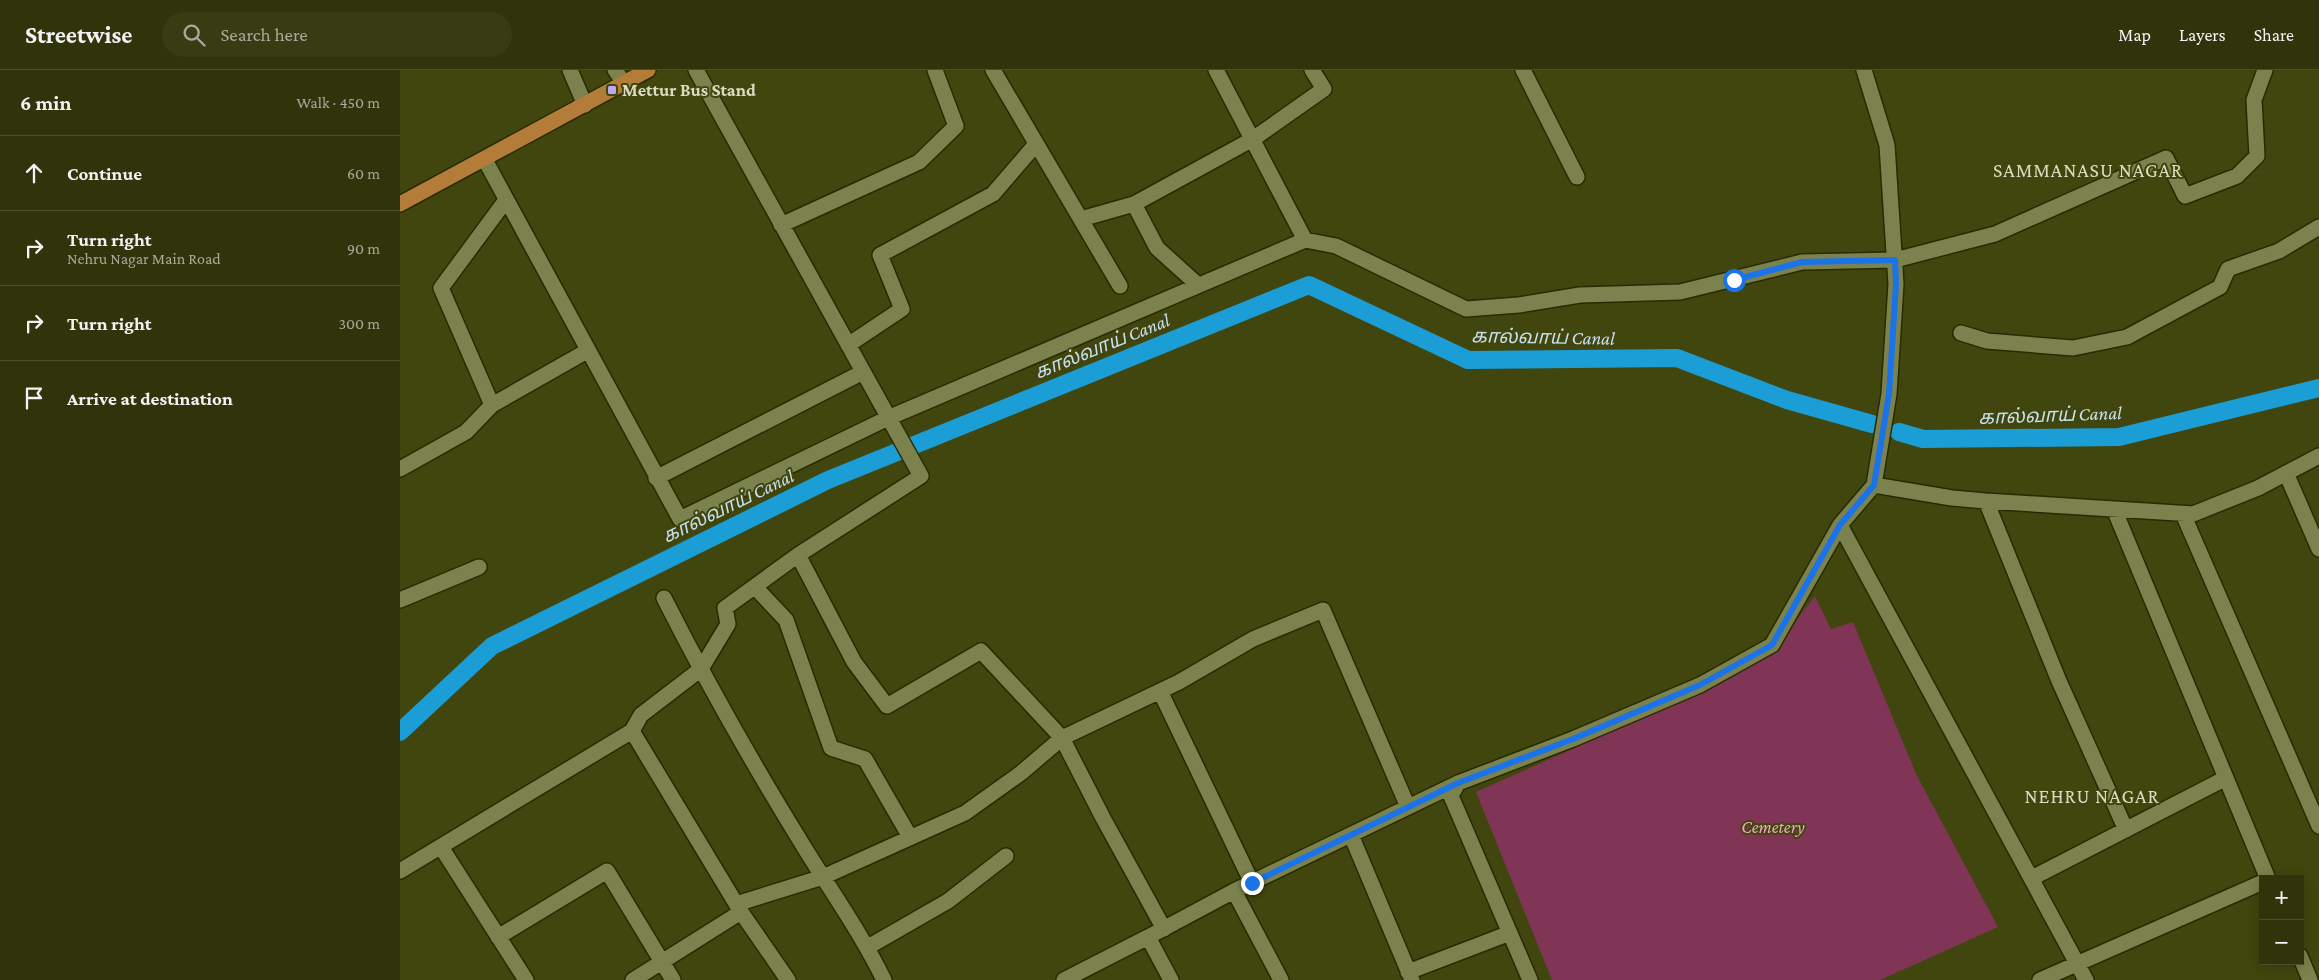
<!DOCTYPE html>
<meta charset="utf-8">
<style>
body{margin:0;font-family:"Crimson Pro","Noto Sans Tamil",serif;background:#393c13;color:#f1f3f6}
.controls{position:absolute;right:15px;bottom:15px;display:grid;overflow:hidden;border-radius:0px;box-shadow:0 2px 12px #0003}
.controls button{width:45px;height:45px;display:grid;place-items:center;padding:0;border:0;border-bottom:1px solid #4c4f2b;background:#31340a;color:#f1f3f6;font:25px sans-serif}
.stop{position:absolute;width:15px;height:15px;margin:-11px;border:4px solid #1a73e8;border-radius:50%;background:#fff}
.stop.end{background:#1a73e8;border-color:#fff;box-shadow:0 1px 5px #0008}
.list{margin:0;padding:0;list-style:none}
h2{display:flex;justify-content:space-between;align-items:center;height:65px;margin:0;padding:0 20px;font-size:21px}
h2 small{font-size:16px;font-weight:400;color:#a8aa9c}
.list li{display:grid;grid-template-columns:32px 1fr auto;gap:15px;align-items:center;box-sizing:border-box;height:75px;padding:0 20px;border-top:1px solid #4c4f2b}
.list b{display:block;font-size:19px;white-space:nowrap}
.list p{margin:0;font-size:16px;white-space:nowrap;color:#a8aa9c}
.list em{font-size:16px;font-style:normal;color:#a8aa9c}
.icon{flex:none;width:28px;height:28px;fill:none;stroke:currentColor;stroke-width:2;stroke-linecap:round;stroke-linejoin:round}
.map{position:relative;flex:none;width:1919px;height:910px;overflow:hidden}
header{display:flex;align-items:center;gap:30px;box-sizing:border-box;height:70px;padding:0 25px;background:#31340a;border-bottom:1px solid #4c4f2b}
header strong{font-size:24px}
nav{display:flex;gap:28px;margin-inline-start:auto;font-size:18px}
.search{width:350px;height:45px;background:#393c13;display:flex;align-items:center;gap:12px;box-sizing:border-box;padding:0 18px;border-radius:28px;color:#a8aa9c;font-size:19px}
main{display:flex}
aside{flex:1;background:#31340a}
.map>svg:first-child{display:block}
</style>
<header>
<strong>Streetwise</strong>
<div class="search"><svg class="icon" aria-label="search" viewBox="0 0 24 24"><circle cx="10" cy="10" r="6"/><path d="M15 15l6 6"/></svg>Search here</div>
<nav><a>Map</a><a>Layers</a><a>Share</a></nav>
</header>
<main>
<aside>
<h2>6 min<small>Walk · 450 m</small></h2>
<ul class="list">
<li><svg class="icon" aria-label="ahead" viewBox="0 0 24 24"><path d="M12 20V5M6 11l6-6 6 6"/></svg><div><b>Continue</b></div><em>60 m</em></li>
<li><svg class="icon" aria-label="right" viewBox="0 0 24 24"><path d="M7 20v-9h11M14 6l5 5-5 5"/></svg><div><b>Turn right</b><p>Nehru Nagar Main Road</p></div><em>90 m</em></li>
<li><svg class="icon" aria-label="right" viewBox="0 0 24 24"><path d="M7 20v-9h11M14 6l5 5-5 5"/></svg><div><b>Turn right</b></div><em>300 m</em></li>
<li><svg class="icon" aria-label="arrive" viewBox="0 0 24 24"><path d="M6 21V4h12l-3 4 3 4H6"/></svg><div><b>Arrive at destination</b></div></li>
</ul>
</aside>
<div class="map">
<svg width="1919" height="910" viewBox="0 0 1919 910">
<rect width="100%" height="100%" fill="#41460e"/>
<path fill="#803557" d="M1415 526 1431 559 1453 552 1517 706 1598 857 1480 910H1152L1076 722 1318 614 1380 577 1398 548Z"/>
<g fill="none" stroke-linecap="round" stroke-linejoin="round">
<path stroke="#1b9dd6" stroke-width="18" d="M1499 362 1523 369 1719 367 1919 318
M0 662 92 576 428 410 909 215 1068 290 1277 288 1387 330 1472 354"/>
<g stroke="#282b02" stroke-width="18">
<path id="minor" d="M170 0 185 35
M215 0 224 13
M296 0 521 406 398 485
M593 0 720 216
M816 0 905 170
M1123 0 1177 107
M1464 0 1487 75 1496 214 1489 324 1474 415
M85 90 280 449 488 348 905 170 936 176 1066 239 1119 235 1180 225 1280 222 1402 192 1495 190 1595 164 1766 88 1785 126 1837 106 1857 86 1854 30 1865 0
M734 134 853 69 924 19 912 0
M681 149 734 134 757 178 798 215
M381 155 519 92 556 56 535 0
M1561 263 1587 271 1673 278 1727 267 1820 217 1828 199 1879 181 1919 157
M448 275 502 239 480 185 593 124 636 74
M92 335 41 218 106 130
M0 399 66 362 92 335 187 281
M1886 403 1919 479
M256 408 463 302
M1474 415 1552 428 1586 431 1793 444 1858 418 1919 386
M1586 431 1659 611 1726 760
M1714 439 1868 809
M1783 444 1919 756
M1440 455 1686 910
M355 517 386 550 431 678 465 689 510 767
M264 528C307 613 354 696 404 777 431 821 461 863 484 910
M0 530 79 497
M760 621 852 813
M232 661 241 645 301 599 328 554 325 538 398 485 454 592 487 636 581 581 662 668 621 703 565 743 423 807 336 834
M951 765 1012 910
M41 777 126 910
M0 801 232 661 341 842 388 910
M1632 808 1826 708
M834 821 881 910
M764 859 703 748 662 668 779 612 853 569 923 540 1008 737
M98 867 207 801 273 910
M468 877 548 831 606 786
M1900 886 1910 910
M1008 902 1110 863
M233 910 341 842
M664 910 748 867
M771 910 748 867 834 821 1058 713
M1130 910 1051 726 1058 713 1173 669 1300 615 1372 575 1440 455 1474 415
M1640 910 1863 812"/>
</g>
<g stroke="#282b02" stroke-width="18">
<path id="major" d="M0 134 248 0"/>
</g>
<use href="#minor" stroke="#7c824d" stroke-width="15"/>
<use href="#major" stroke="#b37c39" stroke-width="15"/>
</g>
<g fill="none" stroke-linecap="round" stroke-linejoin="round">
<path stroke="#1a73e8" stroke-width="6" d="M852 813 1058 713 1173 669 1300 615 1372 575 1440 455 1474 415 1489 324 1496 214 1495 190 1402 192 1334 210"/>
</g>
<rect fill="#bbaaf6" stroke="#41460e" stroke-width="2" x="207" y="15" width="10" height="10" rx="2.5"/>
<g text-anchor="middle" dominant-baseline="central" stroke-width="4" stroke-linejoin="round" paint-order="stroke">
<g font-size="18" font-weight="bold" fill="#d8ddc1" stroke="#41460e" text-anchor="start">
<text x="222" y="20">Mettur Bus Stand</text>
</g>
<g font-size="18" font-style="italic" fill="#f2a5c3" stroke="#41460e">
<text x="1373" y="757">Cemetery</text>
</g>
<g font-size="19" font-style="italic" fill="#c8dfee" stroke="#41460e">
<text transform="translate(1143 267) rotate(1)">கால்வாய் Canal</text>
<text transform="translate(702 276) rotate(-22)">கால்வாய் Canal</text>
<text transform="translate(1650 345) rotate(-2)">கால்வாய் Canal</text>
<text transform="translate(328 436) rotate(-26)">கால்வாய் Canal</text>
</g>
<g font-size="20" letter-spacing="1" fill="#d8ddc1" stroke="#41460e">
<text x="1688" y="100">SAMMANASU NAGAR</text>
<text x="1692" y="726">NEHRU NAGAR</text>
</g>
</g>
</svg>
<div class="controls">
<button>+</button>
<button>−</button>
</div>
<div class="stop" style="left:1334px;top:210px"></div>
<div class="stop end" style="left:852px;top:813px"></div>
</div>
</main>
